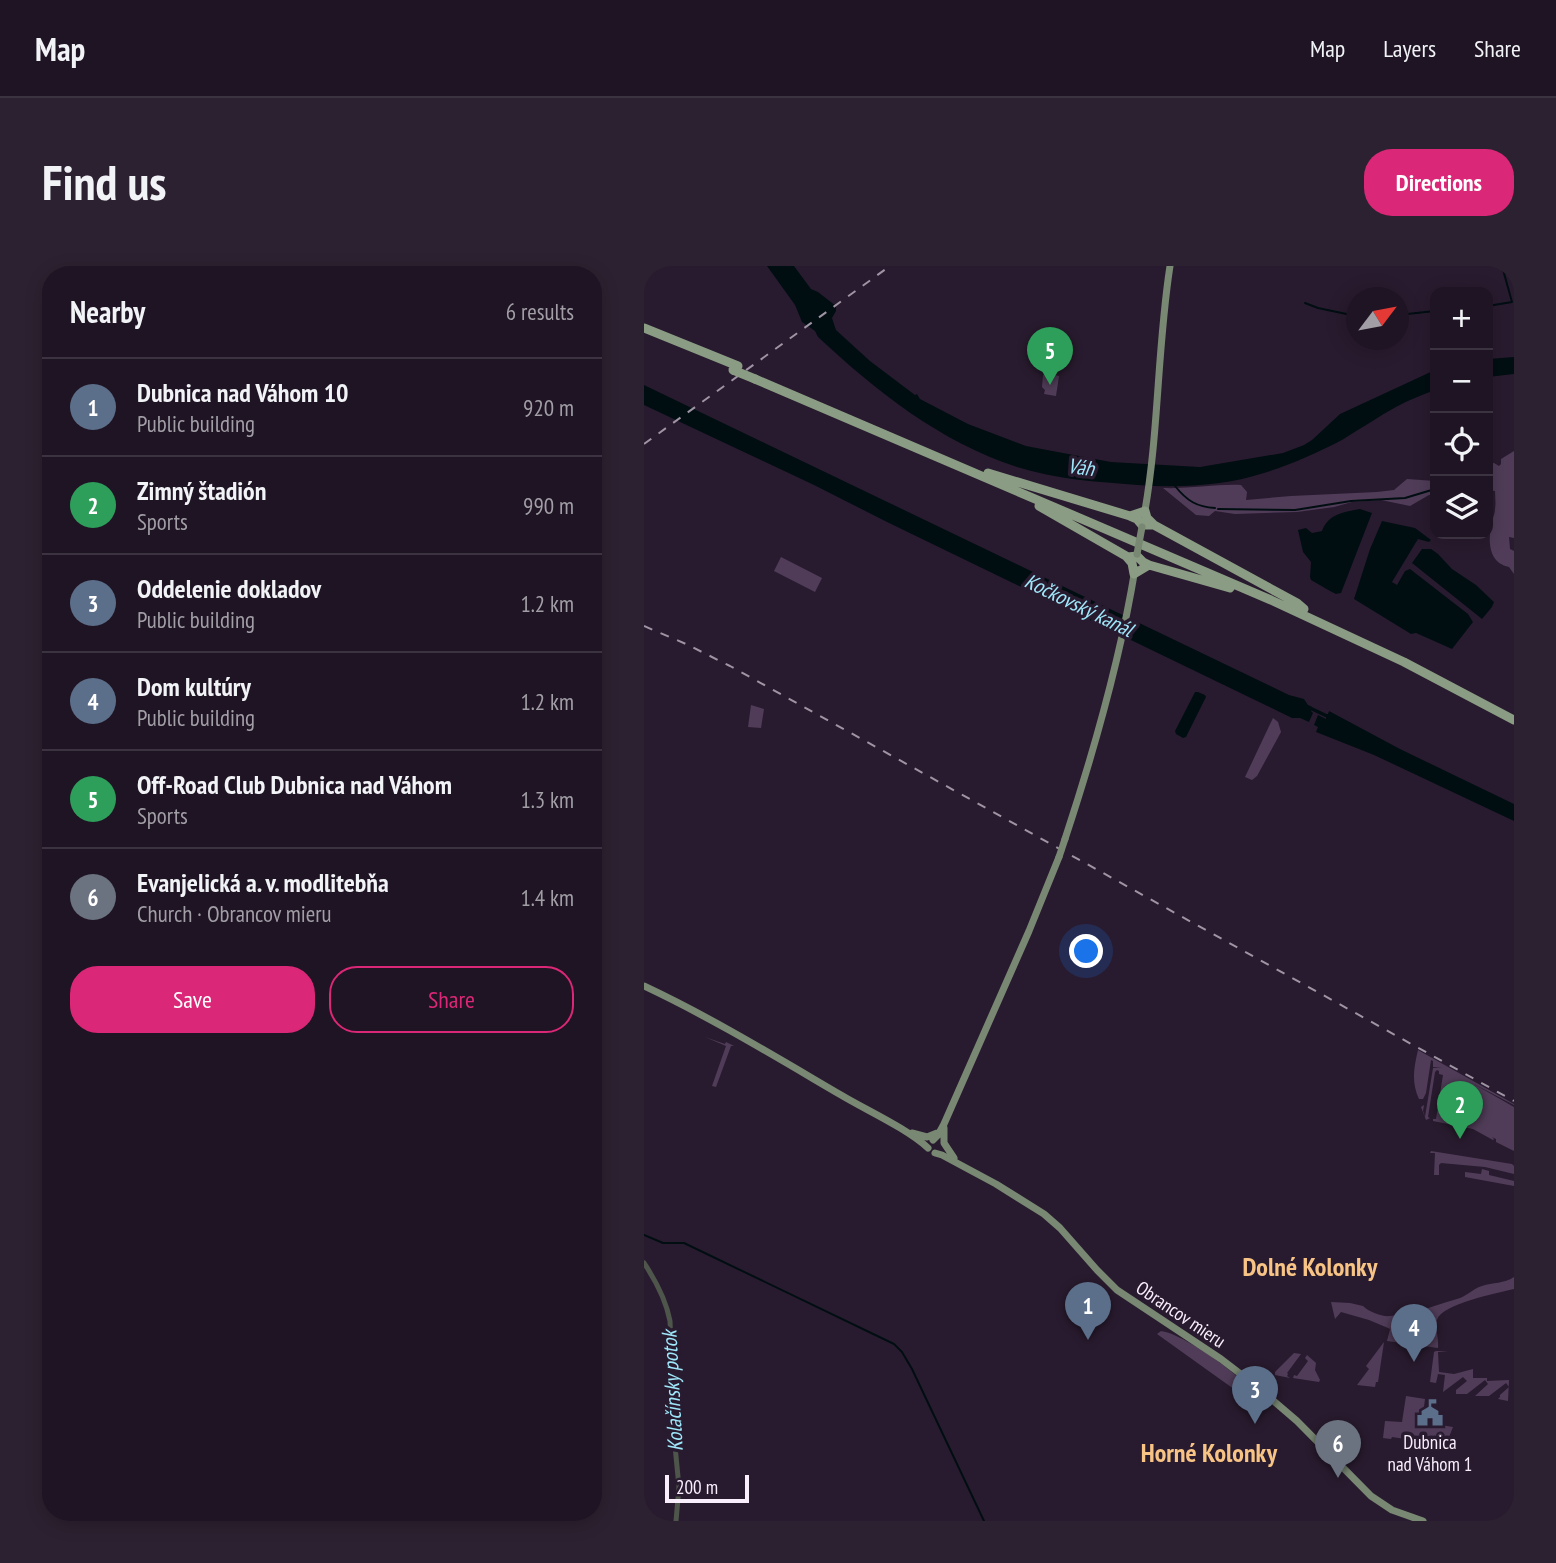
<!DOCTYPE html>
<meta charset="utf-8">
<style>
body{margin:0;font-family:"PT Sans Narrow",sans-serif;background:#2c2130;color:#f1f3f6}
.controls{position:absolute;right:21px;top:21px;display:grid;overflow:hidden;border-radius:14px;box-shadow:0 4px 18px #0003}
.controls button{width:63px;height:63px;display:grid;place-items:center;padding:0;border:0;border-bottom:2px solid #3c3341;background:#1f1423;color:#f1f3f6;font:35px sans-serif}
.compass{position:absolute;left:702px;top:21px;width:63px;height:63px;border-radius:50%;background:#1f1423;box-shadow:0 4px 18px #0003;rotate:58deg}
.scale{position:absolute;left:21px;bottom:18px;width:84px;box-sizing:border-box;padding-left:7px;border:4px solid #f8eefc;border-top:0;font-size:19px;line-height:24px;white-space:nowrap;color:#f8eefc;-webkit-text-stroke:5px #291b2f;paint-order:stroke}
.you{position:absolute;left:443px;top:686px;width:24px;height:24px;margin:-18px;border:5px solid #fff;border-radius:50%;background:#1a73e8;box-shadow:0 0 0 10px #1a73e833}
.badge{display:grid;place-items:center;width:46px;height:46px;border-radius:50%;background:#db2777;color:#fff;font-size:23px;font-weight:700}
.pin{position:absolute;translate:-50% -58px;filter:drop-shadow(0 2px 4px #0008)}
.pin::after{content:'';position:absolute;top:37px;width:24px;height:21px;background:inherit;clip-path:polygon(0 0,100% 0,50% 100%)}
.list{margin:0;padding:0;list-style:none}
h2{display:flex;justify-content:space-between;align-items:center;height:91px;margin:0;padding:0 28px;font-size:30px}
h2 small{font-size:23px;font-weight:400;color:#a19ea6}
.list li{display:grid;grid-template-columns:46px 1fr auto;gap:21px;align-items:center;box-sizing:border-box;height:98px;padding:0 28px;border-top:2px solid #3c3341}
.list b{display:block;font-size:26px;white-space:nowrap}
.list p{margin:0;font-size:23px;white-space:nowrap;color:#a19ea6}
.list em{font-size:23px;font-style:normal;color:#a19ea6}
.actions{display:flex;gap:14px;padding:21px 28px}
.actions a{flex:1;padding:16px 0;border:2px solid #db2777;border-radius:28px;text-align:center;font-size:24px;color:#db2777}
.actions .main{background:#db2777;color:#fff}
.icon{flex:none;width:38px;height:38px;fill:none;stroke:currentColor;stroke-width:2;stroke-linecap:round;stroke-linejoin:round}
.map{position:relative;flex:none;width:870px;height:1255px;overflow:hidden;border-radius:28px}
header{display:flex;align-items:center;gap:42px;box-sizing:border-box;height:98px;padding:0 35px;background:#1f1423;border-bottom:2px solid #3c3341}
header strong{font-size:33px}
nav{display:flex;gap:38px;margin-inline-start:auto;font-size:24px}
.intro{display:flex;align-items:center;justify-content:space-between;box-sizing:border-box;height:168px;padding:0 42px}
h1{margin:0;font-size:49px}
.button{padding:18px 32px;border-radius:28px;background:#db2777;color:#fff;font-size:24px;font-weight:700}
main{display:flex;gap:42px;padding:0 42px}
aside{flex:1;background:#1f1423;border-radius:28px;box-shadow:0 4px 18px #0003}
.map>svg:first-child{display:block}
</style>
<header>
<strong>Map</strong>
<nav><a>Map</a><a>Layers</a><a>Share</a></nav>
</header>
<div class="intro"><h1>Find us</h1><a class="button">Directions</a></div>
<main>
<aside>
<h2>Nearby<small>6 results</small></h2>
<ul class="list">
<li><span class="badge" style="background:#5c6f8a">1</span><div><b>Dubnica nad Váhom 10</b><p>Public building</p></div><em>920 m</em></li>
<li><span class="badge" style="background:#2e9e5b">2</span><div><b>Zimný štadión</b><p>Sports</p></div><em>990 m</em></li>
<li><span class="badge" style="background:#5c6f8a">3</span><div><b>Oddelenie dokladov</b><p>Public building</p></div><em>1.2 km</em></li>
<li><span class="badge" style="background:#5c6f8a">4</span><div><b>Dom kultúry</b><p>Public building</p></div><em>1.2 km</em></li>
<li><span class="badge" style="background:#2e9e5b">5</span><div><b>Off-Road Club Dubnica nad Váhom</b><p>Sports</p></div><em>1.3 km</em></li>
<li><span class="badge" style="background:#6b7280">6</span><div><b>Evanjelická a. v. modlitebňa</b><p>Church · Obrancov mieru</p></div><em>1.4 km</em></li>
</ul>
<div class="actions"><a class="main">Save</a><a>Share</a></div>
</aside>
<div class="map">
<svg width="870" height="1255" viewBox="0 0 870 1255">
<rect width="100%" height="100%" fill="#291b2f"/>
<path fill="#503c58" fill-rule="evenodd" d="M403 107 415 110 412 130 400 128 401 124 398 121 399 109Z
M870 185V272L865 271 866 283 870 285V308L865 301C845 297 844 277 847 259 848 254 851 248 851 243 852 237 851 231 851 225L844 224V198L850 197 855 200 857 198V193Z
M763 213 791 215V229H785L766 240 737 234 708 236 690 241 653 246 591 248 571 245 565 250 552 249 519 222C545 223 571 218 597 219L603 226 602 234 647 230 733 226 750 224Z
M137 291 178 312 171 326 130 305Z
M107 439 120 443 117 462 104 461Z
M629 452 634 456 637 466 613 510 608 514 601 511Z
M61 771 81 778 82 776 90 780H87L72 821 68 820 82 780Z
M774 784 870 838V839L828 817 870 841V885L852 876V873L848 871 850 873 849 874 829 863 789 855V853H792L799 809 795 808V805L793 804 791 806 784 851 786 852 782 854 777 841 780 839 779 845 781 851 789 802H798L789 801V795L787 794 782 827 779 833H775C767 816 770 801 774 784Z
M787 885 868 898 870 900V908L841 901 797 897 795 899V909H790L791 887H786Z
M838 903 845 905V909L870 915V920L821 911V906L837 908Z
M870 1011V1023C854 1027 797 1038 793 1054 791 1062 795 1074 794 1082L743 1075 746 1063 744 1062 725 1054 697 1046 691 1053 687 1036 706 1037 719 1040C725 1046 738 1051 746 1050 754 1049 757 1047 764 1049 780 1043 796 1038 813 1033 822 1031 828 1023 838 1020 849 1016 860 1018 870 1011ZM761 1063 781 1066 783 1077 759 1073Z
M517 1065C540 1068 599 1110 612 1130L607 1134 603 1133 604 1130 596 1124 594 1126 513 1068Z
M740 1076 734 1116H732L731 1121 713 1119 725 1103 722 1100Z
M792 1085H804L794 1086 795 1106 810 1108 829 1103V1112H843V1115L865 1114 864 1135 854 1133 856 1131V1129L865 1121 862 1117 845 1130H831L844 1118 841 1114 823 1128H812V1124L823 1115 819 1111 799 1126 801 1109 794 1108 792 1117 786 1116 790 1086Z
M650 1087 657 1088 643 1107 644 1108 643 1110 646 1112 631 1109V1106Z
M663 1089 672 1097 671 1104 676 1114 675 1116 649 1112 650 1109 653 1110 664 1095 661 1092Z
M762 1130 781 1133 778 1156 809 1161 801 1181 769 1176 768 1174 748 1171 747 1173 739 1172 741 1155 758 1156Z"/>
<path fill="#000e12" d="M123 0H150L167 23 174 26 192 40V45L188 52 192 64 226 95 271 129 273 128 276 133 324 158 382 180 467 196 556 201 639 187 660 179 668 174 696 148 791 104V124C778 129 765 134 752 141 734 151 716 163 698 174 673 187 646 199 620 207 580 220 534 222 493 219 453 216 411 213 373 201 296 176 232 125 174 71L171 65 158 56 151 39Z
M870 91V108L844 111V93Z
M0 119 645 429 660 433 664 439 668 441 667 445 669 447 665 456 656 452H648L243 256 170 219 0 139Z
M716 243 728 247 697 327 692 328 686 325 667 314 666 311 667 296 659 286 654 264 662 262 668 267 678 265C684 248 700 246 716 243Z
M738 255 771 262 787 274 785 276 774 273 748 316 753 319 761 305 766 303 824 348 829 356 808 383 772 367 767 368 710 333 726 283Z
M778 283H787L794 288 808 303 832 319 850 336 848 341 838 353 768 297Z
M551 426H554L561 429 562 431 542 471 539 472 532 468 531 465Z
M685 445 756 483 870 538V555L730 489 672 466 674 461 670 459 674 449 682 453V448H684Z
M767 1064 785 1066 783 1077 766 1074Z"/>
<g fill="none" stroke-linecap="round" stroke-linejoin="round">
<path stroke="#000e12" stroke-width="2" d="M661 37 674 42 712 50
M844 40 868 36 858 0
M754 49 791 45
M844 215H847
M531 220C543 235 553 241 571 242
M574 243 651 244 707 235 761 232 791 223
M0 969 19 977H40L250 1078 258 1086 268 1103 340 1255"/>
<path stroke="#000e12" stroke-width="3.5" d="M664 441 685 451"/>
<path stroke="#4e554b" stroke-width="5" d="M0 997C12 1015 22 1034 26 1055L31 1180 35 1221 32 1255"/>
<path stroke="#798873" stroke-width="7" d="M500 250C515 168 513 83 526 0
M421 573C450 485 476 395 491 303
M0 720C68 752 132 791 197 829 222 844 264 863 284 882
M300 862V877L310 892
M268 867 283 871 293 867
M289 874 294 869 300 858 385 665 415 591
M291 887 298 889 352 918 400 948 416 962 453 1004 473 1024 577 1093 611 1119 653 1155 727 1230 748 1244 779 1255"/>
<path stroke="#8a9c83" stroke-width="9" d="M0 62 94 100
M111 113 627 334 760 396 870 454
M344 207 486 250 493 253 498 259H508
M395 240 482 290 488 297 490 308 505 299
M486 250 501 245 503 252 510 259 653 337 660 343
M484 291 493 290 499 296 505 299 586 322"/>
<path stroke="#9f94a4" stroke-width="2" stroke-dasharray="9 9" stroke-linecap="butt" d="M0 178 246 0
M0 360 42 378 86 400 870 835"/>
<path stroke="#798873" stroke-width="7" d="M493 288 498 261
M415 591 421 573"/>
<path stroke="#8a9c83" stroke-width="9" d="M89 104 111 113"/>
</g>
<defs>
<g id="civic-bare" transform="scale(2.1)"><path d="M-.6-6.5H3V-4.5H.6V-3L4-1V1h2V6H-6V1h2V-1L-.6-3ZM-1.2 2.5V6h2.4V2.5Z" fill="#5c6f8a" stroke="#291b2f" stroke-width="2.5" paint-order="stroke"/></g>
</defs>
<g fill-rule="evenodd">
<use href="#civic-bare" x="786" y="1147"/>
</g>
<g text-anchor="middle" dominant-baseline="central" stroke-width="7" stroke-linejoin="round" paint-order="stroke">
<g font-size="19" fill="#f8eefc" stroke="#291b2f">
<text transform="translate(537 1048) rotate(34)">Obrancov mieru</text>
</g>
<g font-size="19" fill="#f8eefc" stroke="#291b2f">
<text x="786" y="1176">Dubnica<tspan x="786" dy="22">nad Váhom 1</tspan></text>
</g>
<g font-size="21" font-style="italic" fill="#9fe7fa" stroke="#291b2f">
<text transform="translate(437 201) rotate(7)">Váh</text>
<text transform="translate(435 339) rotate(26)">Kočkovský kanál</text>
<text transform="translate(28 1125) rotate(-93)">Kolačínsky potok</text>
</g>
<g font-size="26" font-weight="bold" fill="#f8c485" stroke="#291b2f">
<text x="666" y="1000">Dolné Kolonky</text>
<text x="565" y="1186">Horné Kolonky</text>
</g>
</g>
</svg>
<div class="controls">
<button>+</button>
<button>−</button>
<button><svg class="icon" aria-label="locate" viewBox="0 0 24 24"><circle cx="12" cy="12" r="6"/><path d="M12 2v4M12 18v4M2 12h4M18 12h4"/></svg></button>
<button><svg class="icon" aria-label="layers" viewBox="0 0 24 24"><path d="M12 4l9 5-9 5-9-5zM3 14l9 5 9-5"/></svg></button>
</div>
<svg class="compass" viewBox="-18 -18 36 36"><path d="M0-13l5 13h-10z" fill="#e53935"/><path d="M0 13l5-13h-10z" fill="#a19ea6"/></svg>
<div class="scale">200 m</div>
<div class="you"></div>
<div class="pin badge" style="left:444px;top:1074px;background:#5c6f8a">1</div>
<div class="pin badge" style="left:816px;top:873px;background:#2e9e5b">2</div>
<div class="pin badge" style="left:611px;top:1158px;background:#5c6f8a">3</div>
<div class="pin badge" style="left:770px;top:1096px;background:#5c6f8a">4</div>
<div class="pin badge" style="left:406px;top:119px;background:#2e9e5b">5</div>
<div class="pin badge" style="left:694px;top:1212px;background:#6b7280">6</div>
</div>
</main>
